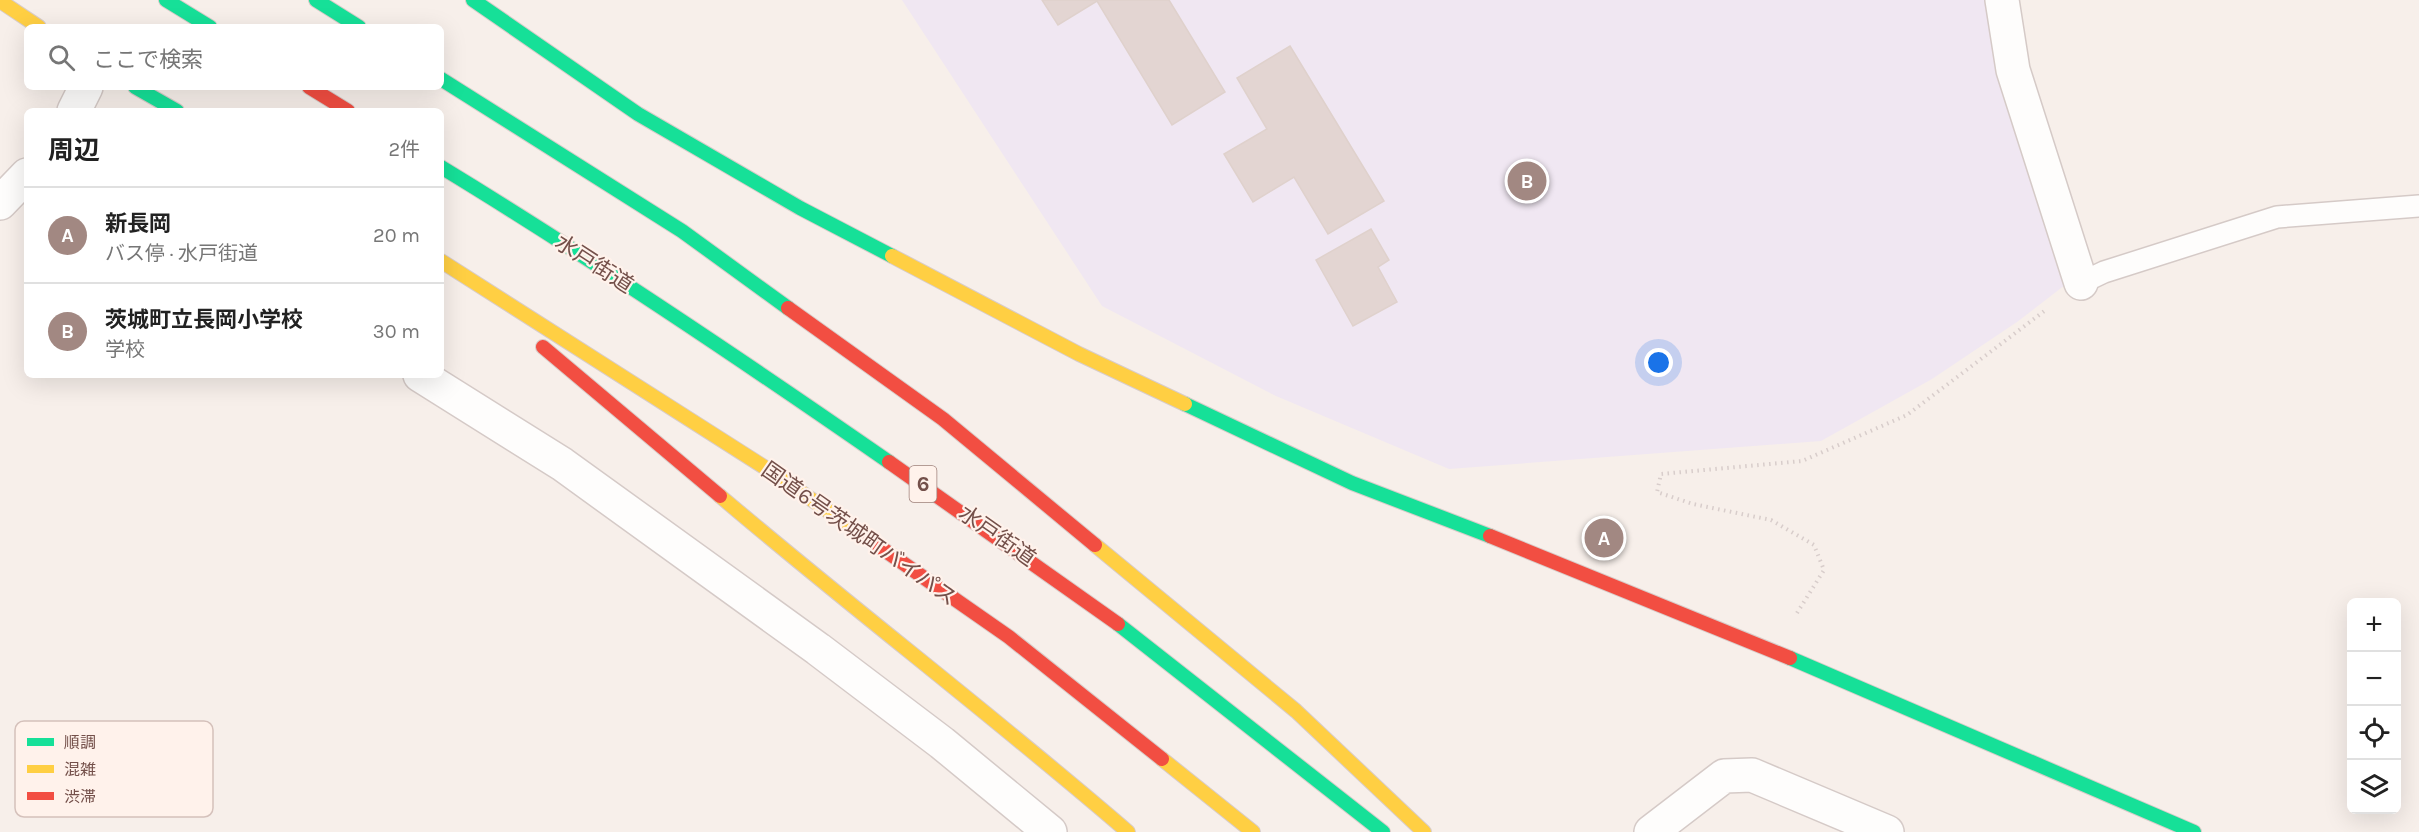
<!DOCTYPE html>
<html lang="ja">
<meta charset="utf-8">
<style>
body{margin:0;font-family:Karla,"Noto Sans JP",sans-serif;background:#f2f2f2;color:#222}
.controls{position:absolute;right:18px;bottom:18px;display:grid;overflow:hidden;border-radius:9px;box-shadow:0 6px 24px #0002}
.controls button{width:54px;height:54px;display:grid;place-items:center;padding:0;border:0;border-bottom:2px solid #e0e0e0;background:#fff;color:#222;font:30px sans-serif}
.you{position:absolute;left:1659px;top:363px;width:21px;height:21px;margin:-15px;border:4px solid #fff;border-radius:50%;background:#1a73e8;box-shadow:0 0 0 9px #1a73e833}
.badge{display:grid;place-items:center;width:39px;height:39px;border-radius:50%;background:#a28882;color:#fff;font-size:20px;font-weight:700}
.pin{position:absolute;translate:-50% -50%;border:3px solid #fff;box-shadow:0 2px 6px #0006}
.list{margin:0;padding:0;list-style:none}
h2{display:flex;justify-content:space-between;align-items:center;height:78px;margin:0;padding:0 24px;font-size:26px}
h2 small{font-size:20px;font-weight:400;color:#767676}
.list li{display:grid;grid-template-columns:39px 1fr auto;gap:18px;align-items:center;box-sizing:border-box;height:96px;padding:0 24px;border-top:2px solid #e0e0e0}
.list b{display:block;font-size:22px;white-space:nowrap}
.list p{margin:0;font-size:20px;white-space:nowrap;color:#767676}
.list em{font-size:20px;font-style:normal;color:#767676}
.icon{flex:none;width:33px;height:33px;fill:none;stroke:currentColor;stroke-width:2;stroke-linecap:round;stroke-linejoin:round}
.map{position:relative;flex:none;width:2419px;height:832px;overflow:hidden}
.search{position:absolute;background:#fff;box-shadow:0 6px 24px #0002;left:24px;top:24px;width:420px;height:66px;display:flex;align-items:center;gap:15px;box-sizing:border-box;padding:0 21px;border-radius:9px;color:#767676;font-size:22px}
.panel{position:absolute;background:#fff;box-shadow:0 6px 24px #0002;left:24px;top:108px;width:420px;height:270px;border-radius:9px}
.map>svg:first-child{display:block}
</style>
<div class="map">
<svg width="2419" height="832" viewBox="0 0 2419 832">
<rect width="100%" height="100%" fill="#f7efea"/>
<path fill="#f0e7f2" d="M902 0H1988L2065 285 2017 322 1932 379 1821 441 1449 469 1276 396 1102 306Z"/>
<path fill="#e3d5d2" stroke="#dfd1cc" stroke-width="1.5" d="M1042 0H1169L1225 92 1172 125 1097 1 1058 25Z
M1290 46 1384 201 1328 234 1294 177 1253 202 1224 154 1267 129 1237 78Z
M1371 229 1389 260 1378 267 1397 302 1353 326 1316 260Z"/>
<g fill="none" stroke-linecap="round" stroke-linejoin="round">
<g stroke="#d5cac7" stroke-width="24">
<path id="lane" d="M2081 283 2104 272 2277 217 2419 206"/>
</g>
<g stroke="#d5cac7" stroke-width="36">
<path id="street" d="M2002 0 2013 70 2081 283
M74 111 86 87
M0 203 27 175
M420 375 562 464 818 649 942 743 1050 832
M1651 832 1724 776 1752 775 1887 832"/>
</g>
<g stroke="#d8ccc9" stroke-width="16">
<path id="fast" d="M166 0 210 27
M316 0 359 27
M473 0 638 114 800 208 892 256
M441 79 682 231 788 308
M135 87 177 111
M441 167C594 260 742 360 889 462
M1185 404 1352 483 1490 536
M1118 624 1383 832
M1790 658 2194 832"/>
</g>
<g stroke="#d8ccc9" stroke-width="16">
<path id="slow" d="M0 1 39 27
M892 256 1079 354 1185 404
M441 261 772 472 857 531
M720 496C854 610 995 717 1128 832
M1095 545 1296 711 1424 832
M1162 759 1253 832"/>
</g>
<g stroke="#d8ccc9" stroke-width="16">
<path id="jam" d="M309 87 348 111
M788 308 943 419 1095 545
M543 347 720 496
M889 462 1118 624
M857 531 1009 637 1162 759
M1490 536 1790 658"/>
</g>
<path stroke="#d8cdcb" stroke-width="4" stroke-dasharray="1.5 4.5" stroke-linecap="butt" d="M1797 613 1824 570 1814 545 1771 520 1693 504 1657 492 1661 474 1802 461 1907 415 2047 309"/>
<use href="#lane" stroke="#fefdfc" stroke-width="21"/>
<use href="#street" stroke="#fefdfc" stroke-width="33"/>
<use href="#fast" stroke="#16e098" stroke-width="14"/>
<use href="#slow" stroke="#ffcf43" stroke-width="14"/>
<use href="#jam" stroke="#f24e42" stroke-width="14"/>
</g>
<g text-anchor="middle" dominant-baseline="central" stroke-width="4.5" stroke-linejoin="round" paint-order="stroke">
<rect fill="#fff2eb" stroke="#9e817a" stroke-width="1.5" x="909.5" y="466" width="27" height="36" rx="4.5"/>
<g font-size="21" font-weight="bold" fill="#74504a">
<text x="923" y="484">6</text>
</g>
<g font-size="22" fill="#74504a" stroke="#fff2eb">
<text transform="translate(594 264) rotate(33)">水戸街道</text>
<text transform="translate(859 534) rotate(35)">国道6号茨城町バイパス</text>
<text transform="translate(997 536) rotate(35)">水戸街道</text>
</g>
</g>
<rect x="15" y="721" width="198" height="96" rx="9" fill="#fff2eb" stroke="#d5c1bb" stroke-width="1.5"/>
<rect x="27" y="738" width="27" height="8" fill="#16e098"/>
<rect x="27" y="765" width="27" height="8" fill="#ffcf43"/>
<rect x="27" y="792" width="27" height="8" fill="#f24e42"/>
<g font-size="16" fill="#74504a">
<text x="64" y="748">順調</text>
<text x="64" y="775">混雑</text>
<text x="64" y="802">渋滞</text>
</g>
</svg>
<div class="controls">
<button>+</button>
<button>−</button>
<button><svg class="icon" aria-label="locate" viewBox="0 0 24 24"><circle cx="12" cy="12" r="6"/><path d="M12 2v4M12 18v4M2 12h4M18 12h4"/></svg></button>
<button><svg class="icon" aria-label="layers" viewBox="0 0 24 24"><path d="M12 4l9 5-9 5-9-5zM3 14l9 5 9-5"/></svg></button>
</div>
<div class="you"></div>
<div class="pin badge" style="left:1604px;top:538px">A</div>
<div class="pin badge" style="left:1527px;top:181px">B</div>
<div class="search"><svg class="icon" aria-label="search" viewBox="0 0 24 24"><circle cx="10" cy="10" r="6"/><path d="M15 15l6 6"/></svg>ここで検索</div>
<section class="panel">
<h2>周辺<small>2件</small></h2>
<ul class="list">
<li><span class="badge">A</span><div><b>新長岡</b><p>バス停 · 水戸街道</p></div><em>20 m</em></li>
<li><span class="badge">B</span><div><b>茨城町立長岡小学校</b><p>学校</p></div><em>30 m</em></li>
</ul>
</section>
</div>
